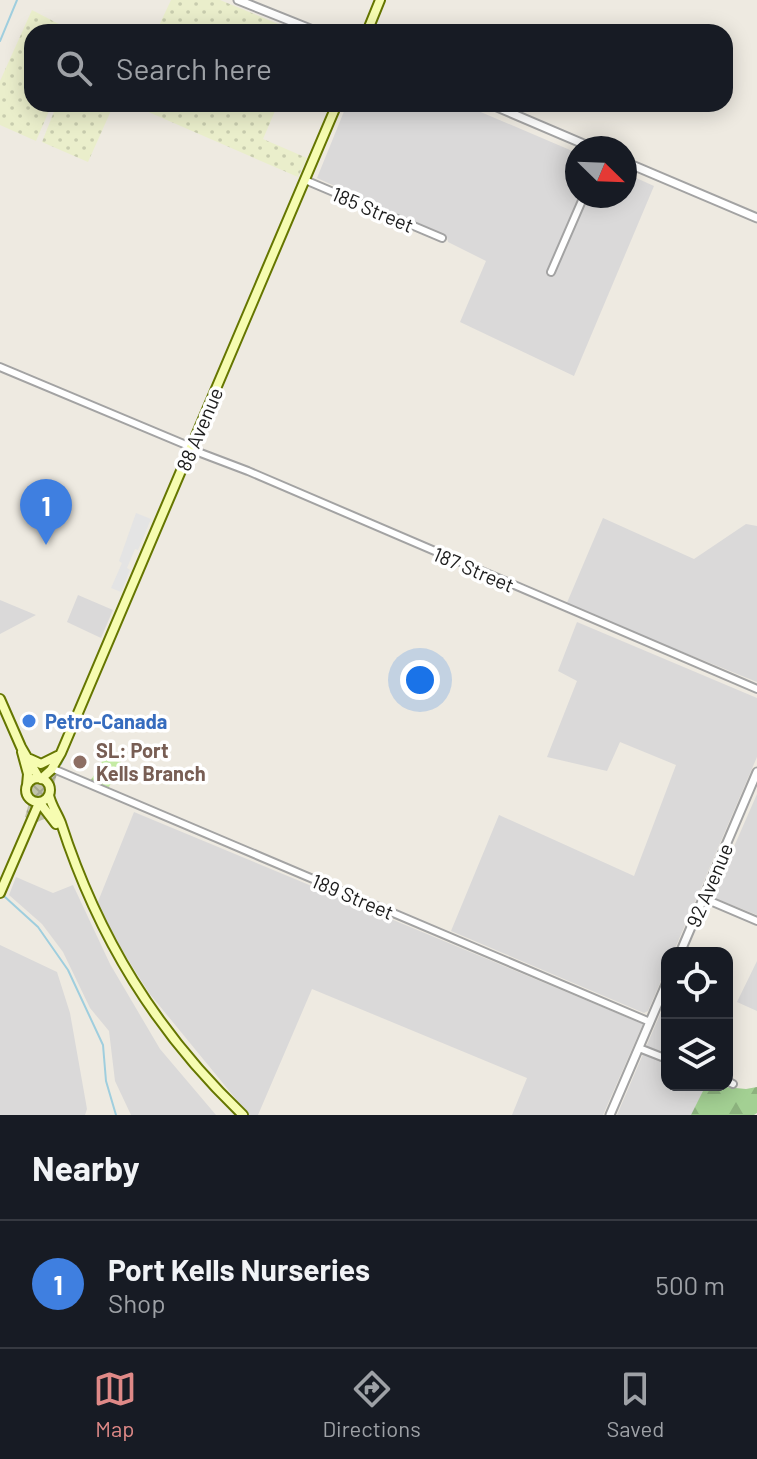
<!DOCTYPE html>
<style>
body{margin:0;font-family:Barlow,sans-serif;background:#20242c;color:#f1f3f6}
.controls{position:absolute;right:24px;bottom:24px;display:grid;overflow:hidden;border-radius:16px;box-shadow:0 4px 20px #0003}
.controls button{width:72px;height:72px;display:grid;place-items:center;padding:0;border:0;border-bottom:2px solid #363941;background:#171b24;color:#f1f3f6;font:40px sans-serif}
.compass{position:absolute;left:565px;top:136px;width:72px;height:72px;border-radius:50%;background:#171b24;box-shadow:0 4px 20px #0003;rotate:113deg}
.you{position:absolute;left:420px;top:680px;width:28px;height:28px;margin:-20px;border:6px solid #fff;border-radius:50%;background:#1a73e8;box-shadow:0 0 0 12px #1a73e833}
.badge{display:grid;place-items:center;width:52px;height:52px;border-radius:50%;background:#df8987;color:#fff;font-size:26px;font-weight:700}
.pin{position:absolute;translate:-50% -66px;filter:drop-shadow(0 2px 4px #0008)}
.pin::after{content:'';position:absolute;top:42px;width:28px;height:24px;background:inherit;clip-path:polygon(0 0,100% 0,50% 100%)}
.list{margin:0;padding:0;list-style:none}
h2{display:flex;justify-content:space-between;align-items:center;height:104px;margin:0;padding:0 32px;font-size:34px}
h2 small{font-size:26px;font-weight:400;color:#9ea1a6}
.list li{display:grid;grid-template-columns:52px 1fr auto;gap:24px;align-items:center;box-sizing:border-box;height:128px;padding:0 32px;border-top:2px solid #363941}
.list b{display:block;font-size:30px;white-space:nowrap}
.list p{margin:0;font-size:26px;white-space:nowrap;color:#9ea1a6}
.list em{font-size:26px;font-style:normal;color:#9ea1a6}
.icon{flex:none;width:44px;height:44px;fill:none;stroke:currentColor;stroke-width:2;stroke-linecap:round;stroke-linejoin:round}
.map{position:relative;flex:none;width:757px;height:1115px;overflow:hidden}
.search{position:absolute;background:#171b24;box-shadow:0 4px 20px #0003;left:24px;right:24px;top:24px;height:88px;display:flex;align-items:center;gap:20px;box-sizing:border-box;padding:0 28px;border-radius:24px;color:#9ea1a6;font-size:30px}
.sheet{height:232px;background:#171b24}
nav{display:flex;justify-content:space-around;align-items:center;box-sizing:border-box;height:112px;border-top:2px solid #363941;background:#171b24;font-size:22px;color:#9ea1a6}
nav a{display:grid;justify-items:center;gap:4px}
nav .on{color:#df8987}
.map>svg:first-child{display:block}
</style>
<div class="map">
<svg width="757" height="1115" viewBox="0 0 757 1115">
<defs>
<pattern id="construction-cross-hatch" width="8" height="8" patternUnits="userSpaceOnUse" patternTransform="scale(2)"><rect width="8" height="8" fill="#c2c3ac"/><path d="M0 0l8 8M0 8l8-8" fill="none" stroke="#a6a793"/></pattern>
<pattern id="farmland-dots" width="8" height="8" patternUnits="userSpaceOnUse" patternTransform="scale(2)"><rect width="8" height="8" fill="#eaeecb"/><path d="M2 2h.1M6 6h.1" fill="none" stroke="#c8ccae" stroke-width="1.8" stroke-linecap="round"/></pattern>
<pattern id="grass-dots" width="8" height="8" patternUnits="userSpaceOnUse" patternTransform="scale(2)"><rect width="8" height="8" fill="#c4eba4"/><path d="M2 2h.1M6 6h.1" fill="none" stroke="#a8c98d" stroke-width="1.8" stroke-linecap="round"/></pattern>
<pattern id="forest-firs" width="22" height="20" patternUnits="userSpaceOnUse" patternTransform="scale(2)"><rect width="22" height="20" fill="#a3d093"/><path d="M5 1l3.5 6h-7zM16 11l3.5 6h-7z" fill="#8cb27e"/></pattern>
</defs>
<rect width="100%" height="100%" fill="#eeeae1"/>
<path fill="#dad9d9" d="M347 104H462L577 153V196H625V173L654 186 574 376 460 322 486 261 448 242 447 237 317 178Z
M603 518 694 559 746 524 757 526V682L566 605Z
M78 595 113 610 101 638 67 622Z
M0 600 36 615 0 634Z
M577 622 757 698V757L673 953H667V967L648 1011 644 1013 451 931 499 815 634 876 676 765 620 742 607 771 547 757 577 681 558 671Z
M757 794V915L712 897Z
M134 812 643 1024 603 1115H512L527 1078 312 989 258 1115H249L149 993 101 917 97 904Z
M16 877 53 893 73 885 110 964 160 1049 216 1115H131L115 1081 109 1031 90 1008 63 952 42 924 9 895Z
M0 945 57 972 70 1013 87 1109 85 1115H0Z
M757 961V1011L737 1002Z
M667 998V1085H710L700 1115H617Z"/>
<path fill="url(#construction-cross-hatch)" d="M36 771 57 774 52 791 56 814 37 822 25 817 32 792 26 776Z"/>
<path fill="url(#farmland-dots)" d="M171 0H220L283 26 280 32H156Z
M32 10 74 32H32V104H52L36 141 0 125V81Z
M57 104H114L88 162 42 142Z
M130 104H278L263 139 307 158 298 177Z"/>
<path fill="url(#grass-dots)" d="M106 759 121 762 108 789 90 781 101 765 102 760Z"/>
<path fill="url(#forest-firs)" d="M715 1086 746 1089 757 1087V1113L754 1115H691L705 1087Z"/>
<path fill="#e4e4e4" d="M136 513 151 519 138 550 135 549 127 568 130 570 121 592 111 588 122 563 119 561Z"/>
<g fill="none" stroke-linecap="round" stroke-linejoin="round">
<path stroke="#9fcede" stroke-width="2" d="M0 41 17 0
M61 764 74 734
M5 897 38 927 68 970 103 1045 106 1081 116 1115"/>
<g stroke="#a3a3a3" stroke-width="10">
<path id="minor" d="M305 180 442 238
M551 272 584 196
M0 367 191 447
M190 449 248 471 757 689
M56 770 650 1022
M703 898 757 921
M639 1048 667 1059
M727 1081 733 1084"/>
</g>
<g stroke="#a3a3a3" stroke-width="11">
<path id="tertiary" d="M238 0 318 32
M490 104 593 148
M625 162 757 218
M680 953 757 772
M610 1115 667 982"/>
</g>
<g stroke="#657600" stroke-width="12">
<path id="secondary" d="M367 32 380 0
M0 699 21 747 39 778
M22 752 28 774 27 785
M30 759 41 764 57 756
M26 790a12 12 0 1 1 24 0a12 12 0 1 1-24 0Z
M41 779 51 770 61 753 337 104
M49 795C51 805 57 813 61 823 98 937 156 1032 243 1115
M40 803 56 824
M0 893 39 803"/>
</g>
<use href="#minor" stroke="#fff" stroke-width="6"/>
<use href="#tertiary" stroke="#fff" stroke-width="7"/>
<use href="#secondary" stroke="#f6fcb1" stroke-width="8"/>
</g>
<circle fill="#3f7fe0" stroke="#fff" stroke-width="3" cx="29" cy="721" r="8"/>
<circle fill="#8d6e63" stroke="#fff" stroke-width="3" cx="80" cy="762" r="8"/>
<g text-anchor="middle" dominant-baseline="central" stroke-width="7" stroke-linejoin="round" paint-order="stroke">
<g font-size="20" fill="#1c1c1c" stroke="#fff">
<text transform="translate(373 209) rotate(23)">185 Street</text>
<text transform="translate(199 429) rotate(-67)">88 Avenue</text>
<text transform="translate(474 569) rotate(23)">187 Street</text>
<text transform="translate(709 885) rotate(-67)">92 Avenue</text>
<text transform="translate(353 896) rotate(23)">189 Street</text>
</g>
<g font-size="20" font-weight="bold" fill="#366cbe" stroke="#fff" text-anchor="start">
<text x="45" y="721">Petro-Canada</text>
</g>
<g font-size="20" font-weight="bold" fill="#785e54" stroke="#fff" text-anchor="start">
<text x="96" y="750">SL: Port<tspan x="96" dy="23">Kells Branch</tspan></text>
</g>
</g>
</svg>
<div class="controls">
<button><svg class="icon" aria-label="locate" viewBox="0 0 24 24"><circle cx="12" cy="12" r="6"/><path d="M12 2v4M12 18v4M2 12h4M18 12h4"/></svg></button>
<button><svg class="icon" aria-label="layers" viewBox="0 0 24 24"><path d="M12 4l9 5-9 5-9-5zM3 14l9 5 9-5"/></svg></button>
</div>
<svg class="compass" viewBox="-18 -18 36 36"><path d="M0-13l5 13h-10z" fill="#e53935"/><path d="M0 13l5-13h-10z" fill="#9ea1a6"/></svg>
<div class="you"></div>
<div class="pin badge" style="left:46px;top:545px;background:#3f7fe0">1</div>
<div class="search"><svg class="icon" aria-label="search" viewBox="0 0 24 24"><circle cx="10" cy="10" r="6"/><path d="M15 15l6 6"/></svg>Search here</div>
</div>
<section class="sheet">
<h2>Nearby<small></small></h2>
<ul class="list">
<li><span class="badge" style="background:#3f7fe0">1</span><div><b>Port Kells Nurseries</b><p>Shop</p></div><em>500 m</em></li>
</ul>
</section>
<nav>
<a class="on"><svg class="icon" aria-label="map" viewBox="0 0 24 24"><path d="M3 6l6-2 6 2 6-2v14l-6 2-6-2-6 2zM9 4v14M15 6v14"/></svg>Map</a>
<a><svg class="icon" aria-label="directions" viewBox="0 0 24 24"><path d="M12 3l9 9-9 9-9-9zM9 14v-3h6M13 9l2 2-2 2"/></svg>Directions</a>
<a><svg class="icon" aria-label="saved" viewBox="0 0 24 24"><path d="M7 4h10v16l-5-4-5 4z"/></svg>Saved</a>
</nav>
